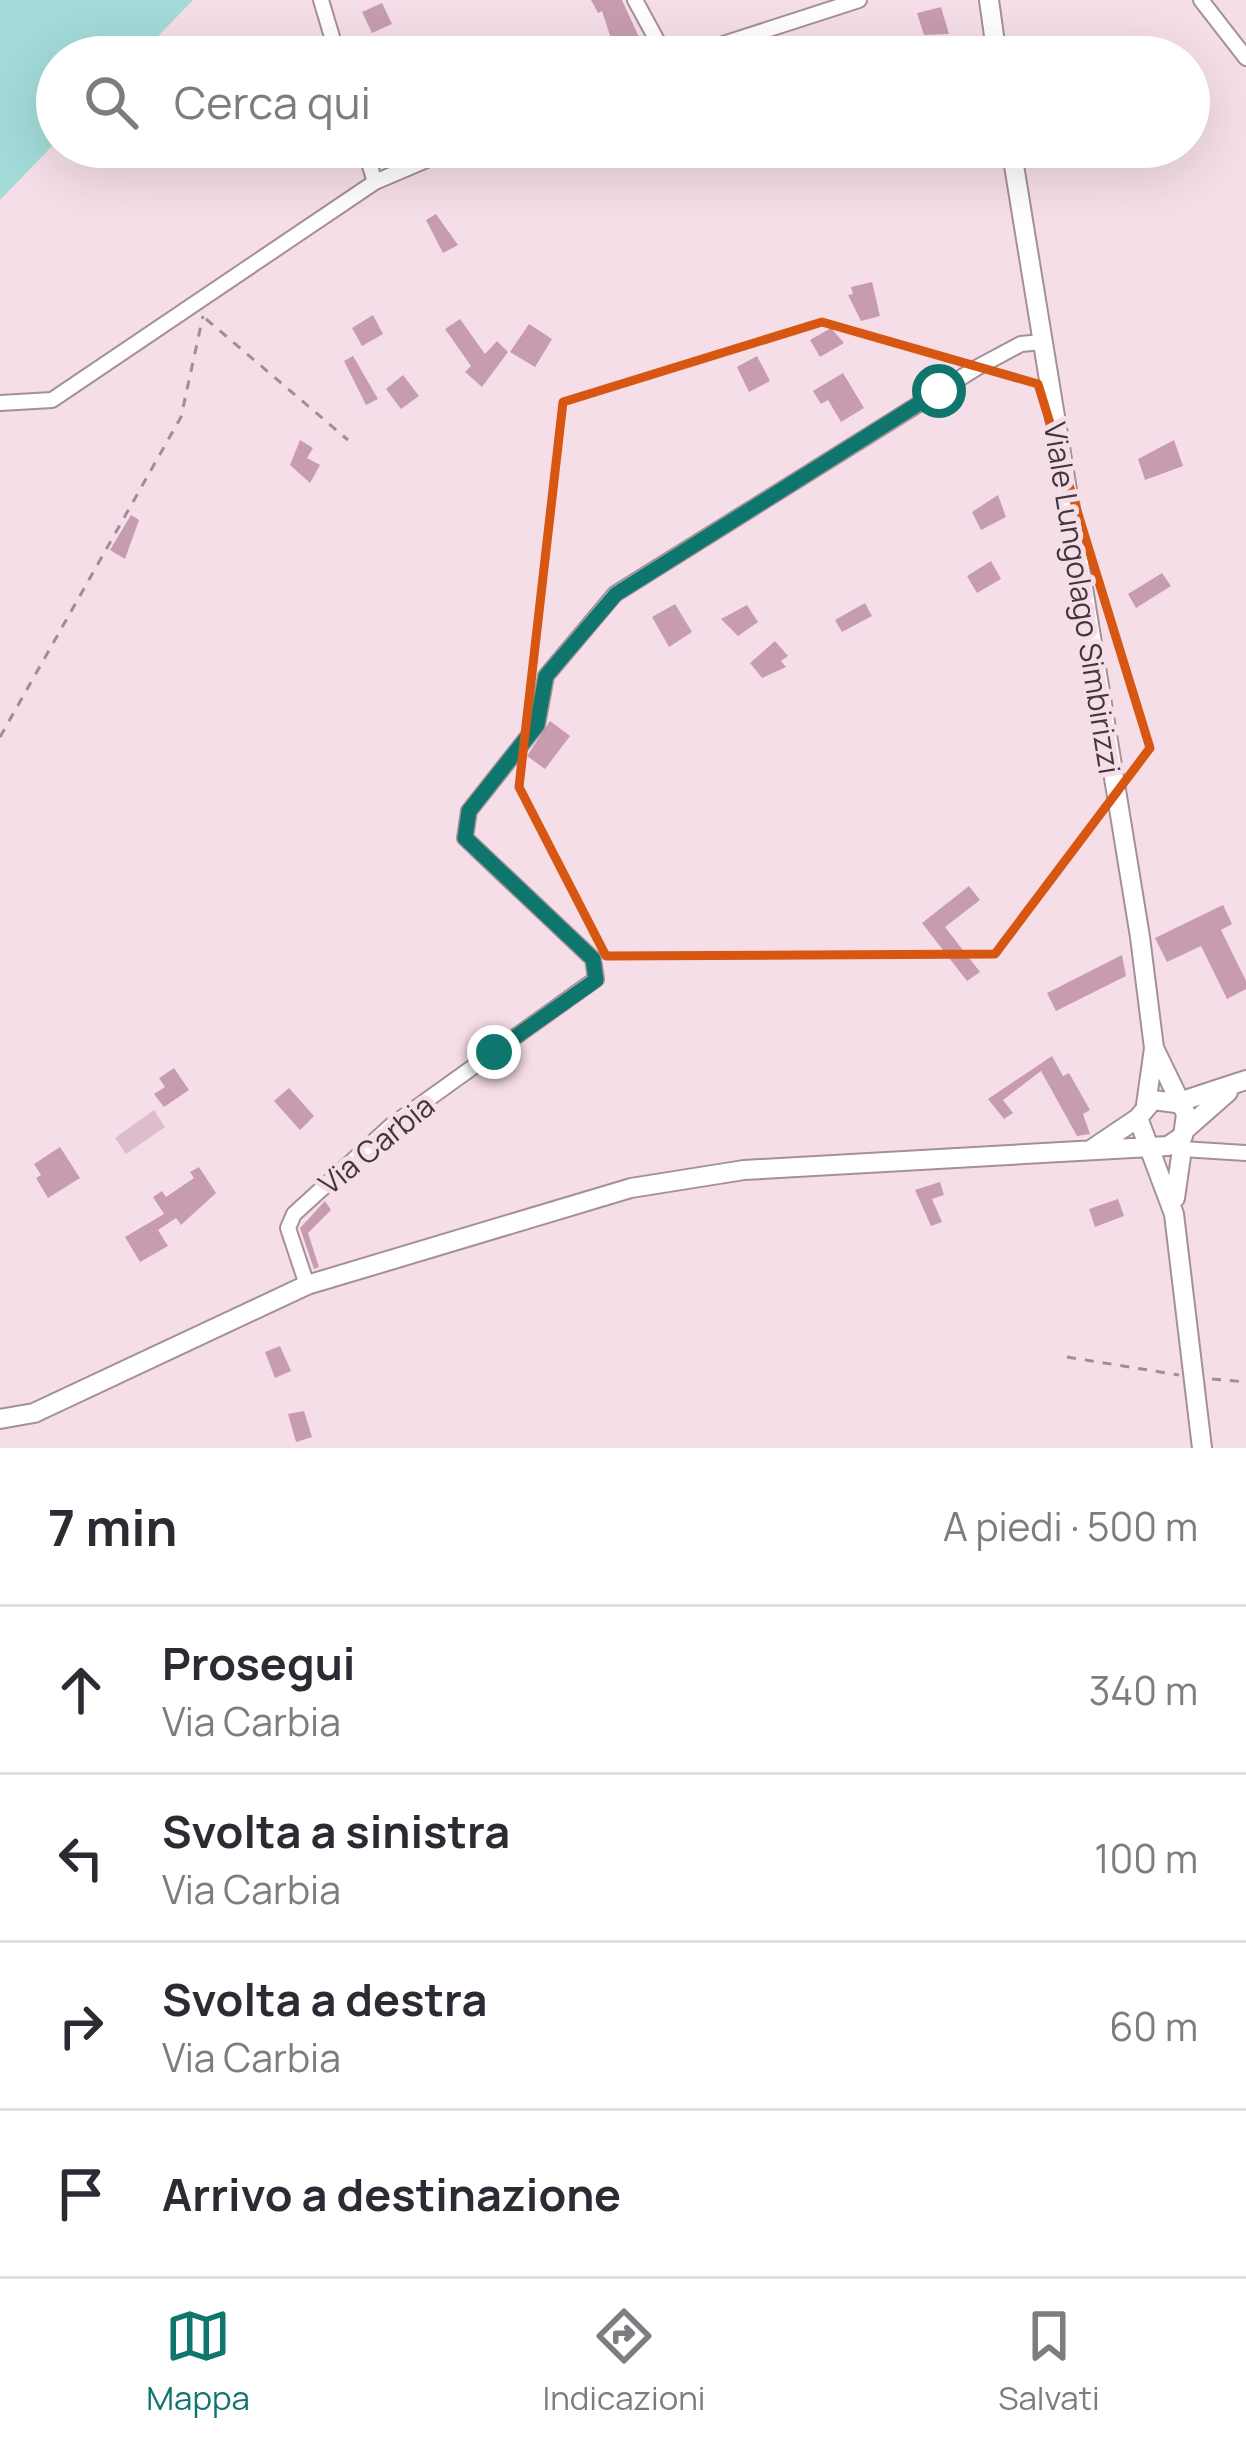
<!DOCTYPE html>
<html lang="it">
<meta charset="utf-8">
<style>
body{margin:0;font-family:Manrope,sans-serif;background:#f7f7f7;color:#2b2b33}
.stop{position:absolute;width:36px;height:36px;margin:-27px;border:9px solid #0f766e;border-radius:50%;background:#fff}
.stop.end{background:#0f766e;border-color:#fff;box-shadow:0 3px 12px #0008}
.list{margin:0;padding:0;list-style:none}
h2{display:flex;justify-content:space-between;align-items:center;height:156px;margin:0;padding:0 48px;font-size:51px}
h2 small{font-size:39px;font-weight:400;color:#7c7c81}
.list li{display:grid;grid-template-columns:78px 1fr auto;gap:36px;align-items:center;box-sizing:border-box;height:168px;padding:0 48px;border-top:3px solid #e1e1e2}
.list b{display:block;font-size:45px;white-space:nowrap}
.list p{margin:0;font-size:39px;white-space:nowrap;color:#7c7c81}
.list em{font-size:39px;font-style:normal;color:#7c7c81}
.icon{flex:none;width:66px;height:66px;fill:none;stroke:currentColor;stroke-width:2;stroke-linecap:round;stroke-linejoin:round}
.map{position:relative;flex:none;width:1246px;height:1448px;overflow:hidden}
.search{position:absolute;background:#fff;box-shadow:0 12px 48px #0002;left:36px;right:36px;top:36px;height:132px;display:flex;align-items:center;gap:30px;box-sizing:border-box;padding:0 42px;border-radius:66px;color:#7c7c81;font-size:45px}
.sheet{height:828px;background:#fff}
nav{display:flex;justify-content:space-around;align-items:center;box-sizing:border-box;height:168px;border-top:3px solid #e1e1e2;background:#fff;font-size:33px;color:#7c7c81}
nav a{display:grid;justify-items:center;gap:6px}
nav .on{color:#0f766e}
.map>svg:first-child{display:block}
</style>
<div class="map">
<svg width="1246" height="1448" viewBox="0 0 1246 1448">
<rect width="100%" height="100%" fill="#f6dee8"/>
<path fill="#ddbdcb" d="M154 1110 165 1127 126 1154 115 1138Z"/>
<path fill="#a3dbd8" d="M0 0H193L138 57H57V141L0 200Z"/>
<path fill="#c89cb0" d="M591 0H622L648 57H617L602 11 598 13Z
M382 3 392 24 372 33 362 12Z
M941 7 949 34 924 35 917 13Z
M436 214 458 245 443 253 426 220Z
M872 282 880 316 861 321 848 295 853 294 851 287Z
M373 315 383 334 362 346 352 328Z
M460 319 485 354 497 341 508 352 482 387 465 372 471 366 445 329Z
M529 324 552 339 535 367 510 352Z
M831 328 844 343 820 357 810 340Z
M353 356 378 399 366 405 344 361Z
M757 356 770 381 749 392 737 367Z
M843 373 864 408 841 422 828 400 821 404 813 391Z
M403 375 419 396 401 409 386 389Z
M300 440 313 448 307 458 320 465 310 483 290 465Z
M1174 440 1183 466 1145 480 1138 459Z
M998 495 1006 517 981 530 972 512Z
M131 515 139 520 125 559 110 550Z
M991 561 1001 579 977 593 967 576Z
M1162 573 1171 586 1136 608 1128 594Z
M865 603 872 616 842 632 835 620Z
M675 604 692 632 669 647 652 617Z
M747 605 758 622 738 636 721 619Z
M775 641 788 656 781 661 786 667 762 678 750 663Z
M550 721 570 736 545 769 527 756Z
M969 886 980 900 945 927 980 972 967 981 922 923Z
M1223 905 1232 924 1221 930 1246 981V989L1227 999 1201 946 1167 962 1155 938Z
M1122 955 1126 976 1056 1011 1047 993Z
M1052 1056 1063 1076 1069 1073 1090 1110 1083 1114 1090 1134 1077 1136 1041 1071 1003 1100 1013 1113 1004 1119 988 1099Z
M174 1068 189 1090 164 1107 154 1094 165 1087 159 1078Z
M289 1088 314 1116 300 1130 274 1101Z
M60 1147 80 1178 48 1198 36 1178 41 1175 34 1164Z
M199 1167 216 1193 181 1225 176 1218 158 1230 168 1246 140 1262 125 1237 164 1214 153 1197 162 1191 166 1197 194 1178 190 1172Z
M940 1182 944 1195 932 1199 942 1222 931 1226 915 1190Z
M1118 1199 1124 1216 1095 1227 1089 1209Z
M325 1201 331 1210 308 1233 319 1267 314 1269 300 1228Z
M280 1346 291 1371 275 1378 265 1352Z
M304 1411 312 1437 296 1442 288 1414Z"/>
<g fill="none" stroke-linecap="round" stroke-linejoin="round">
<g stroke="#a58f98" stroke-width="18">
<path id="street" d="M321 0 338 57
M635 0 666 57
M1201 0 1246 58
M683 57 859 0
M364 147 375 182
M0 403 52 400 375 182 457 147
M1183 1140 1182 1149 1246 1153
M307 1285 288 1228 294 1214 392 1125 596 979 593 959 465 838 469 811 537 725 546 676 615 594 978 367 1021 344 1042 342"/>
</g>
<g stroke="#a58f98" stroke-width="22">
<path id="secondary" d="M989 0 997 57
M1011 147 1140 937 1154 1048 1146 1105
M1186 1129 1228 1092
M1092 1149 1138 1118
M1175 1198 1182 1149
M0 1419 34 1413 307 1285 631 1188 744 1170 1168 1146 1183 1136 1186 1114 1154 1048
M1202 1448 1174 1214 1138 1118 1153 1100 1176 1103 1246 1080"/>
</g>
<path stroke="#9f8e95" stroke-width="3" stroke-dasharray="9 9" stroke-linecap="butt" d="M206 319 348 440
M0 737 181 417 203 316
M1067 1357 1179 1375
M1212 1379 1246 1382"/>
<use href="#street" stroke="#fff" stroke-width="14"/>
<use href="#secondary" stroke="#fff" stroke-width="18"/>
</g>
<g fill="none" stroke-linecap="round" stroke-linejoin="round">
<path stroke="#0f766e" stroke-width="15" d="M494 1052 596 980 593 959 465 838 469 811 537 725 546 676 616 594 939 391"/>
</g>
<path fill="none" stroke="#d75611" stroke-width="9" stroke-linejoin="round" d="M822 322 1038 384 1150 748 995 954 606 956 519 787 563 402Z"/>
<g text-anchor="middle" dominant-baseline="central" stroke-width="10" stroke-linejoin="round" paint-order="stroke">
<g font-size="30" fill="#41373b" stroke="#f6dee8">
<text transform="translate(1083 598) rotate(81)">Viale Lungolago Simbirizzi</text>
<text transform="translate(376 1144) rotate(-39)">Via Carbia</text>
</g>
</g>
</svg>
<div class="stop" style="left:939px;top:391px"></div>
<div class="stop end" style="left:494px;top:1052px"></div>
<div class="search"><svg class="icon" aria-label="search" viewBox="0 0 24 24"><circle cx="10" cy="10" r="6"/><path d="M15 15l6 6"/></svg>Cerca qui</div>
</div>
<section class="sheet">
<h2>7 min<small>A piedi · 500 m</small></h2>
<ul class="list">
<li><svg class="icon" aria-label="ahead" viewBox="0 0 24 24"><path d="M12 20V5M6 11l6-6 6 6"/></svg><div><b>Prosegui</b><p>Via Carbia</p></div><em>340 m</em></li>
<li><svg class="icon" aria-label="left" viewBox="0 0 24 24"><path d="M17 20v-9H6M10 6l-5 5 5 5"/></svg><div><b>Svolta a sinistra</b><p>Via Carbia</p></div><em>100 m</em></li>
<li><svg class="icon" aria-label="right" viewBox="0 0 24 24"><path d="M7 20v-9h11M14 6l5 5-5 5"/></svg><div><b>Svolta a destra</b><p>Via Carbia</p></div><em>60 m</em></li>
<li><svg class="icon" aria-label="arrive" viewBox="0 0 24 24"><path d="M6 21V4h12l-3 4 3 4H6"/></svg><div><b>Arrivo a destinazione</b></div></li>
</ul>
</section>
<nav>
<a class="on"><svg class="icon" aria-label="map" viewBox="0 0 24 24"><path d="M3 6l6-2 6 2 6-2v14l-6 2-6-2-6 2zM9 4v14M15 6v14"/></svg>Mappa</a>
<a><svg class="icon" aria-label="directions" viewBox="0 0 24 24"><path d="M12 3l9 9-9 9-9-9zM9 14v-3h6M13 9l2 2-2 2"/></svg>Indicazioni</a>
<a><svg class="icon" aria-label="saved" viewBox="0 0 24 24"><path d="M7 4h10v16l-5-4-5 4z"/></svg>Salvati</a>
</nav>
